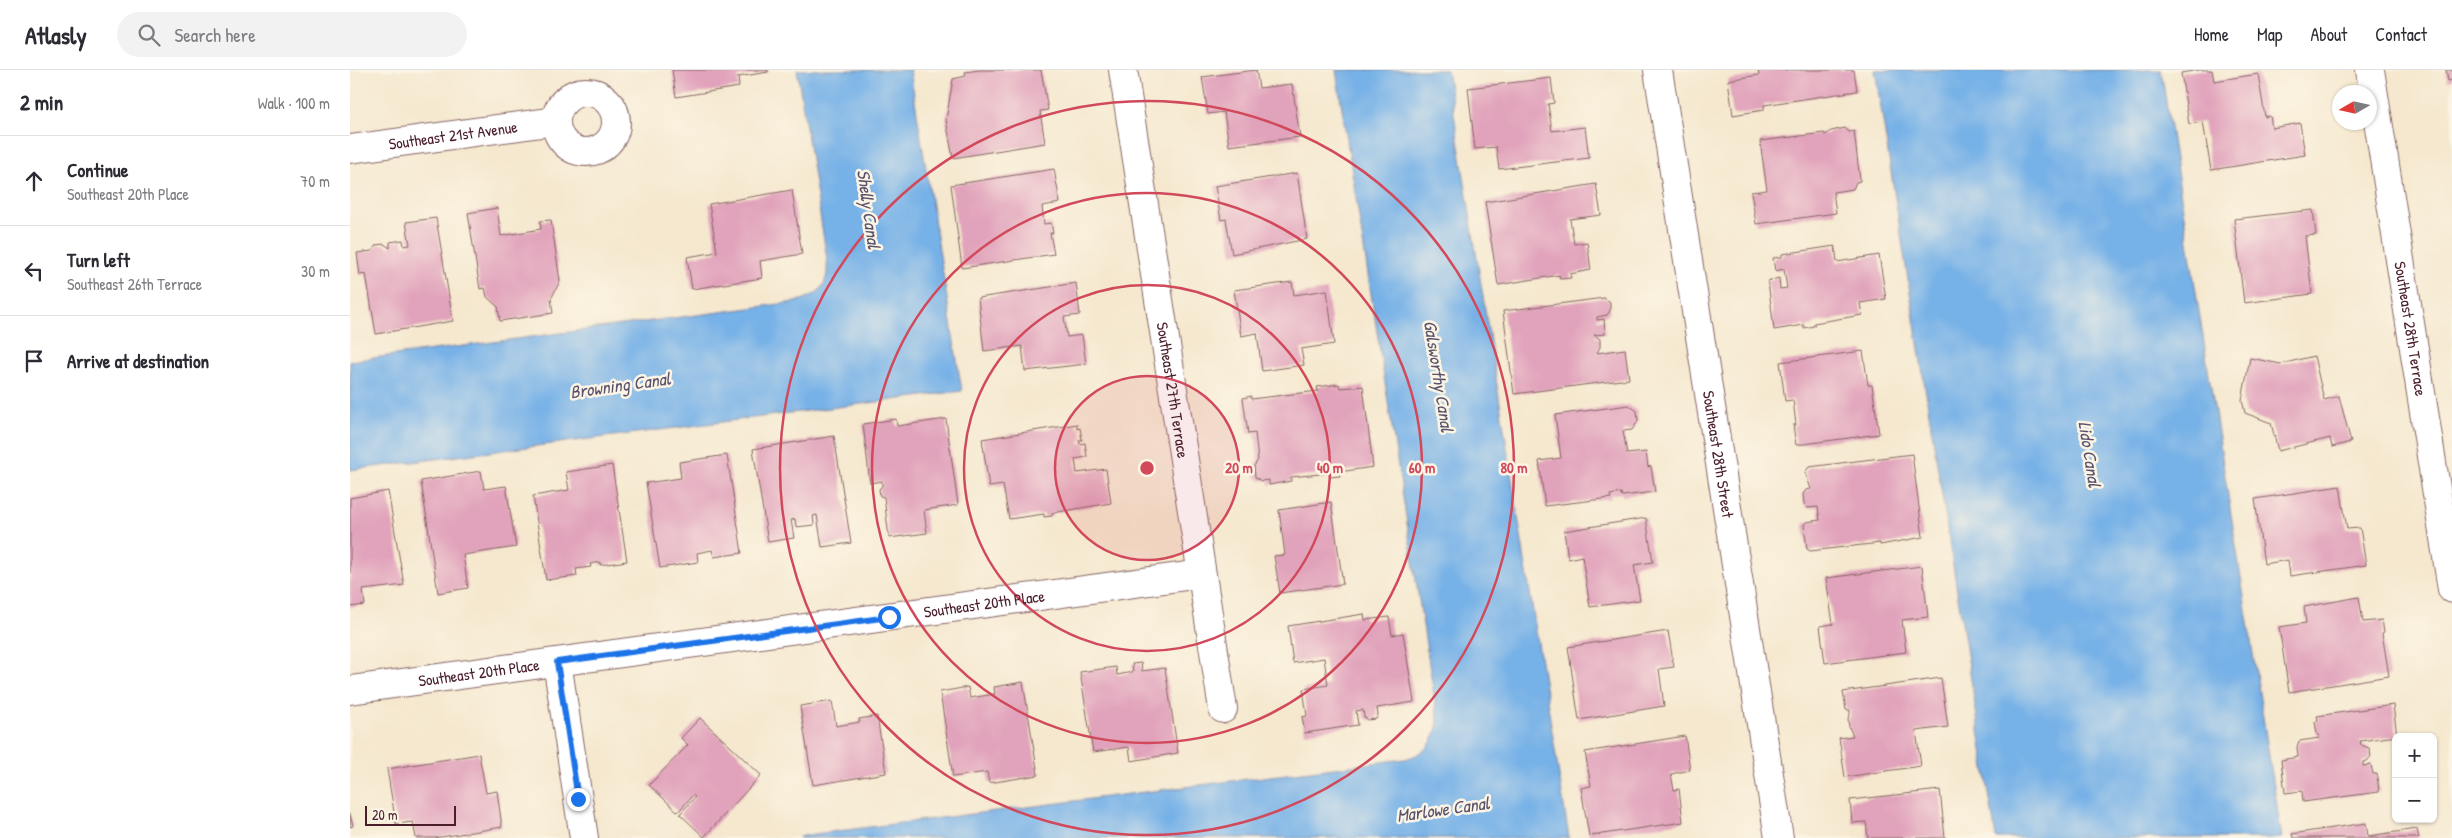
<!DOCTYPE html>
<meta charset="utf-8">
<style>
body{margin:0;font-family:"Patrick Hand",sans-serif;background:#f2f2f3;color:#2b2b33}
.controls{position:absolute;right:15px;bottom:15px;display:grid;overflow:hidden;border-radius:8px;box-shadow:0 1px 4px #0004}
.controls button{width:45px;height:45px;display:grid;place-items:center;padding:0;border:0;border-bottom:1px solid #e1e1e2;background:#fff;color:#2b2b33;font:25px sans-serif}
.compass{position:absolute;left:1982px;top:15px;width:45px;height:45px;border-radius:50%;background:#fff;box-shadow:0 1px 4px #0004;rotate:261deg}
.scale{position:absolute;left:15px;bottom:12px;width:91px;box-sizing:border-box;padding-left:5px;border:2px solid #4a1f2b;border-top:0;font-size:14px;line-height:18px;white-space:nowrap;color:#4a1f2b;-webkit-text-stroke:4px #fcf5e5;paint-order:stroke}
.stop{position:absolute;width:15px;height:15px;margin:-11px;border:4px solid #1a73e8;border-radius:50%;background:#fff}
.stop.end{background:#1a73e8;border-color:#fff;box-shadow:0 1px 5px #0008}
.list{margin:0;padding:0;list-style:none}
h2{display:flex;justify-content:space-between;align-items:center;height:65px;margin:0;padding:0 20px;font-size:21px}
h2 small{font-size:16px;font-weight:400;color:#7c7c81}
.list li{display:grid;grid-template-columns:32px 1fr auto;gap:15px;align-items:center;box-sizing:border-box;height:90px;padding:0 20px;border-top:1px solid #e1e1e2}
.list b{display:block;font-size:19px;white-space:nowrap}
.list p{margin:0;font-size:16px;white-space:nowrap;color:#7c7c81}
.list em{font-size:16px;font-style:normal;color:#7c7c81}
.icon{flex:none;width:28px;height:28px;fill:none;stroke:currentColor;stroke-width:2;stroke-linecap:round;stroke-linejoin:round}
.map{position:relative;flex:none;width:2102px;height:768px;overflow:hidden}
header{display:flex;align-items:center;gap:30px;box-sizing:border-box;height:70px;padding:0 25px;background:#fff;border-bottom:1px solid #e1e1e2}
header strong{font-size:24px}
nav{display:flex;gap:28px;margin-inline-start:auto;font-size:18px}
.search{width:350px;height:45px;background:#f2f2f3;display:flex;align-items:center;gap:12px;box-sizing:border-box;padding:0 18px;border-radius:28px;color:#7c7c81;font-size:19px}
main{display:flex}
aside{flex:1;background:#fff}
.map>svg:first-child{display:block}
</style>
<header>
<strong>Atlasly</strong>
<div class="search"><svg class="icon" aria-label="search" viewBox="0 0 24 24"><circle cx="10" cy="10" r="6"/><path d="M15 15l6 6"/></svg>Search here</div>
<nav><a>Home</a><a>Map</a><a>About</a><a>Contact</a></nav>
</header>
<main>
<aside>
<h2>2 min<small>Walk · 100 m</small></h2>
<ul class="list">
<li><svg class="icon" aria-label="ahead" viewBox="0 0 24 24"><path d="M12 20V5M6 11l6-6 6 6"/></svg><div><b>Continue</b><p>Southeast 20th Place</p></div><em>70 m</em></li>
<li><svg class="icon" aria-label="left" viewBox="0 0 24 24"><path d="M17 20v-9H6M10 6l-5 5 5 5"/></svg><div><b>Turn left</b><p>Southeast 26th Terrace</p></div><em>30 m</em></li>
<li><svg class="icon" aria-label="arrive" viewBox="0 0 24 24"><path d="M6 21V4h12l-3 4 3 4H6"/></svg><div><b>Arrive at destination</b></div></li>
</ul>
</aside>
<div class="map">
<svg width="2102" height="768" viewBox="0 0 2102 768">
<rect width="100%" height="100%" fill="#fcf5e5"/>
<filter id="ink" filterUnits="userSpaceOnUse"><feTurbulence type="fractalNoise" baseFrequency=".02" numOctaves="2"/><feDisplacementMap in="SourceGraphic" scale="10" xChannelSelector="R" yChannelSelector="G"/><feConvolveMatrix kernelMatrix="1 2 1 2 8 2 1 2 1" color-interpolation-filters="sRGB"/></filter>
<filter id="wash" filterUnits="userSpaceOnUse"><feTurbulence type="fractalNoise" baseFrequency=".0096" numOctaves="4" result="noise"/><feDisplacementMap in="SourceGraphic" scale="20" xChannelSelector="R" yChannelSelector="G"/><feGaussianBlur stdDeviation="1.12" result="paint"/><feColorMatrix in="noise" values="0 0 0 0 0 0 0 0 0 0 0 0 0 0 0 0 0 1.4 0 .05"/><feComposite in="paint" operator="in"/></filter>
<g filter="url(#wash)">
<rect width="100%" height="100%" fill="#f5e8cf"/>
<path fill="#76b1e7" stroke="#606889" d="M447 0H560L612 321 0 400V291L445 232C470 225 479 216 477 189Z
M986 0H1097L1219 768H450L449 766 1055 689C1076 683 1085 673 1088 651Z
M1525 0H1811L1932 768H1646Z"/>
<g id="blocks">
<path fill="#e1a3bb" d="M322 0H418V2L388 7 389 17 326 27Z
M629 0H691L698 40 690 41 695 73 603 88 596 50 603 9 616 6 615 2Z
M906 0 909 18 942 14 950 67 879 76 874 42 858 44 852 7Z
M1408 0H1504L1507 21 1414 35V40L1383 45 1378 10 1409 5Z
M1849 0H1862L1864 11 1908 4 1915 47 1920 46 1922 58 1950 53 1955 85 1861 100 1853 52 1839 54 1831 3Z
M2096 0H2102V10L2098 11Z
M1201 8 1204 33 1198 34 1202 61 1235 57 1239 88 1149 99 1146 77 1125 79 1118 18Z
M1495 58 1499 62 1504 61 1510 111 1506 112 1503 119 1483 122 1486 143 1406 154 1401 122 1417 120 1410 71 1474 63 1475 65 1481 61Z
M704 99 710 133 692 136 694 154 701 153 703 163H700L704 184 612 198 601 115Z
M947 103 957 169 882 184 876 149 871 150 865 116Z
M1246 114 1251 145 1220 149 1224 174 1237 172 1241 200 1220 204 1221 208 1210 209 1209 205 1148 215 1135 132Z
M442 120 452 184 410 191 412 208 342 219 337 187 367 182 359 134Z
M147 138 151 166 191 159 190 151 201 150 210 211 201 229 203 243 150 251 148 237 137 227 135 218 130 219 118 143Z
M1963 140 1966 165 1955 166 1962 224 1894 233 1884 149Z
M86 148 103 251 26 264 16 204 10 205 7 183 22 181 26 175 34 174 40 178V172L53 170 54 176 60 175 56 152Z
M1485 176 1487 192 1529 185 1536 229 1510 233 1512 245 1464 253V256L1454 258V255L1424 260 1418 211 1429 208 1430 219 1437 218 1434 199 1425 201 1423 188 1432 187V184Z
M942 212 944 225 977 220 984 274 951 279 954 295 912 301 907 263 891 266 884 220Z
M726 213 730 245 714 247 717 267 732 265 736 294 675 301 672 276 634 281 628 228Z
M1254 228 1260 232V241L1257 245 1247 247V250L1254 249 1255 264 1244 265 1250 269V277L1247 283 1275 279 1279 309 1164 324 1153 241Z
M1513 281 1518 315H1522L1529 364 1446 375 1443 355H1446L1443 330 1435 331 1430 292Z
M1964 286 1974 330 1989 326 2001 372 1982 377 1980 368 1928 381 1921 353 1895 343 1892 330 1900 288 1931 294Z
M989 314 990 318 1013 316 1023 397 989 402 990 406 980 407V403L941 407V411L919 415V410L911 411 905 407 904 396 908 390 905 363 898 364 893 328 901 326V329L968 321 967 317Z
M1279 335 1287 341 1288 351 1282 360 1273 361 1277 384 1296 382 1298 397 1301 396 1305 422 1272 426 1271 423 1260 425 1261 428 1195 436 1189 391 1211 388 1205 345Z
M546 349 547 356 596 349 608 435 574 440 577 463 539 468 534 427 530 426 529 419 532 416V411L520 413 513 354Z
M727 354V359L730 358 732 370H729L730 374 735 373 737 387 725 389 727 403 756 399 761 433 702 443V446L694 447V444L659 449 653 415 639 417 632 369Z
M484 366 501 473 472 477 467 445 463 446 464 455 446 457 445 449 441 450 444 468 418 472 403 379Z
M1562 384 1573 467 1530 475V473L1460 481 1457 479 1454 455 1456 452 1470 450 1468 437 1458 438 1454 434 1453 424 1456 420 1461 419 1455 402 1459 397Z
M377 385 392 483 364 487 362 480 347 483 348 492 310 498 296 413 331 408 329 392Z
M262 395 277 491 250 495V492L240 494 241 497 226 499 227 506 196 510 183 426 219 420 216 402Z
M131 401 134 419 156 416 166 477 113 485 118 518 88 523 71 411Z
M1990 416 1997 459 2010 458 2016 495 1940 506 1938 490 1914 494 1905 429Z
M38 421 54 515 13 520 15 535 0 537V428Z
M981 432 993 514 930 523 924 486 935 485 929 440Z
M1296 448 1303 492 1284 495 1290 530 1240 537 1232 486 1218 489 1214 461Z
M1572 496 1578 547 1552 550 1556 582 1475 593 1470 556 1483 554 1476 508Z
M2009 527 2013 552 2032 550 2034 562 2032 563 2039 606 1939 622 1929 557 1956 553 1954 537Z
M1014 544 1015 550 1039 547 1042 565 1053 563 1064 632 1027 638 1028 645 1026 649 1018 650 1014 647 1013 640 1006 641 1008 655 955 663 952 647 957 646 953 619 978 615 974 588 943 593 938 556Z
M1318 561 1324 597 1309 599 1314 636 1229 650 1218 577Z
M791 593 792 601 815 598 828 683 781 691 779 677 743 682 730 602 766 597 767 605 783 602 782 594Z
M1591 608 1598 657 1566 661 1571 696 1495 707 1489 668 1503 666 1499 657 1498 648 1500 644V640H1496L1493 622Z
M673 612 688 705 639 713 637 702 603 707 590 622 618 617 620 628 645 624 644 617Z
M482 631 486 656 510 652 509 649 527 646 536 703 463 715 450 636Z
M2043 635 2047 666 2010 671 2011 675 2019 678 2021 686 2017 691 2013 692V696L2021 695 2023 704H2027L2029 722 1953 732 1952 721 1935 723 1931 690 1948 687 1947 677 1949 671 1970 668 1967 664 1965 652 1968 650 1967 646Z
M350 648 411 705 354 767 330 744 345 727 343 725 328 742 299 715 338 675 331 668Z
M1335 666 1340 700 1321 704 1324 720 1329 719 1333 752 1239 766 1231 718 1241 716 1235 682Z
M129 684 136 723 147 721 152 757 85 768H66L63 752 46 754 37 699Z
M1590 720 1595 768H1518L1516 752 1502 753 1500 730Z
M0 744 3 756 0 757Z
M2016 753 2018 766 2067 759 2069 768H1943L1942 764Z"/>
</g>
</g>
<g filter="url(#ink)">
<use href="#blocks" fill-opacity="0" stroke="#866564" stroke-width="1"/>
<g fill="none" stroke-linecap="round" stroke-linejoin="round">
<g stroke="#866564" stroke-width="30">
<g id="minor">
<path id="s1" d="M773 0 873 639"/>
<path id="s2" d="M1308 0 1429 768"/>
<path id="s3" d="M2020 0 2102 519"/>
<circle cx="236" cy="52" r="30"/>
<path id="s4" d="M0 79 206 51"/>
<path d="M207 592 234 768"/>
<path id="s5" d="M0 620 851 504"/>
</g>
</g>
<use href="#minor" stroke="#fff" stroke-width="28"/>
</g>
</g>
<g fill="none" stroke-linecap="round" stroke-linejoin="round" filter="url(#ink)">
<path stroke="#1a73e8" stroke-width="6" d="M228 729 207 592 539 547"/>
</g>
<circle cx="797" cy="398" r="92" fill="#d1495b" fill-opacity=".12"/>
<g fill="none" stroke="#d1495b" stroke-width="2.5">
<circle cx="797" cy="398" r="92"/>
<circle cx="797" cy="398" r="183"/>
<circle cx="797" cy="398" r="275"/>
<circle cx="797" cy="398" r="367"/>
</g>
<g text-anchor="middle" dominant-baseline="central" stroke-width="5" stroke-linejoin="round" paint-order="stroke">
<g font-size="16" fill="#4a1f2b" stroke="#fcf5e5">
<text stroke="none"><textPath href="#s4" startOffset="104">Southeast 21st Avenue</textPath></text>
<text stroke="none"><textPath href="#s3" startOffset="262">Southeast 28th Terrace</textPath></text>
<text stroke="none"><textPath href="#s1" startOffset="324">Southeast 27th Terrace</textPath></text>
<text stroke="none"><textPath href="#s2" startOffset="389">Southeast 28th Street</textPath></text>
<text stroke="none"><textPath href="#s5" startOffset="640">Southeast 20th Place</textPath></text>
<text stroke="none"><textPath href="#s5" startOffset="130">Southeast 20th Place</textPath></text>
</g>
<g font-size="18" font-style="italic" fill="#59526d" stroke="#fcf5e5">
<text transform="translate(519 139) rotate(82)">Shelly Canal</text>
<text transform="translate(1089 306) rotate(81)">Galsworthy Canal</text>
<text transform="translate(270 315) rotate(-8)">Browning Canal</text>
<text transform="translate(1740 384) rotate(81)">Lido Canal</text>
<text transform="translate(1093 739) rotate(-8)">Marlowe Canal</text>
</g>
</g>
<circle cx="797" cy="398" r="8" fill="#d1495b" stroke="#fcf5e5" stroke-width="2.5"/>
<g font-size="15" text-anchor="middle" font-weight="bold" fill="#d1495b" stroke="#fcf5e5" stroke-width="5" stroke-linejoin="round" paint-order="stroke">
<text x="889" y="403">20 m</text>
<text x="980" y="403">40 m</text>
<text x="1072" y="403">60 m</text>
<text x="1164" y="403">80 m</text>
</g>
</svg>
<div class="controls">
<button>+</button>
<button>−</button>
</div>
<svg class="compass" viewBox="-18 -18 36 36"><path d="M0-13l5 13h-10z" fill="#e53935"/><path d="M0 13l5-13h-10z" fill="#7c7c81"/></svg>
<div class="scale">20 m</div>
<div class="stop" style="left:539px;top:547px"></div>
<div class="stop end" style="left:228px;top:729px"></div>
</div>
</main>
